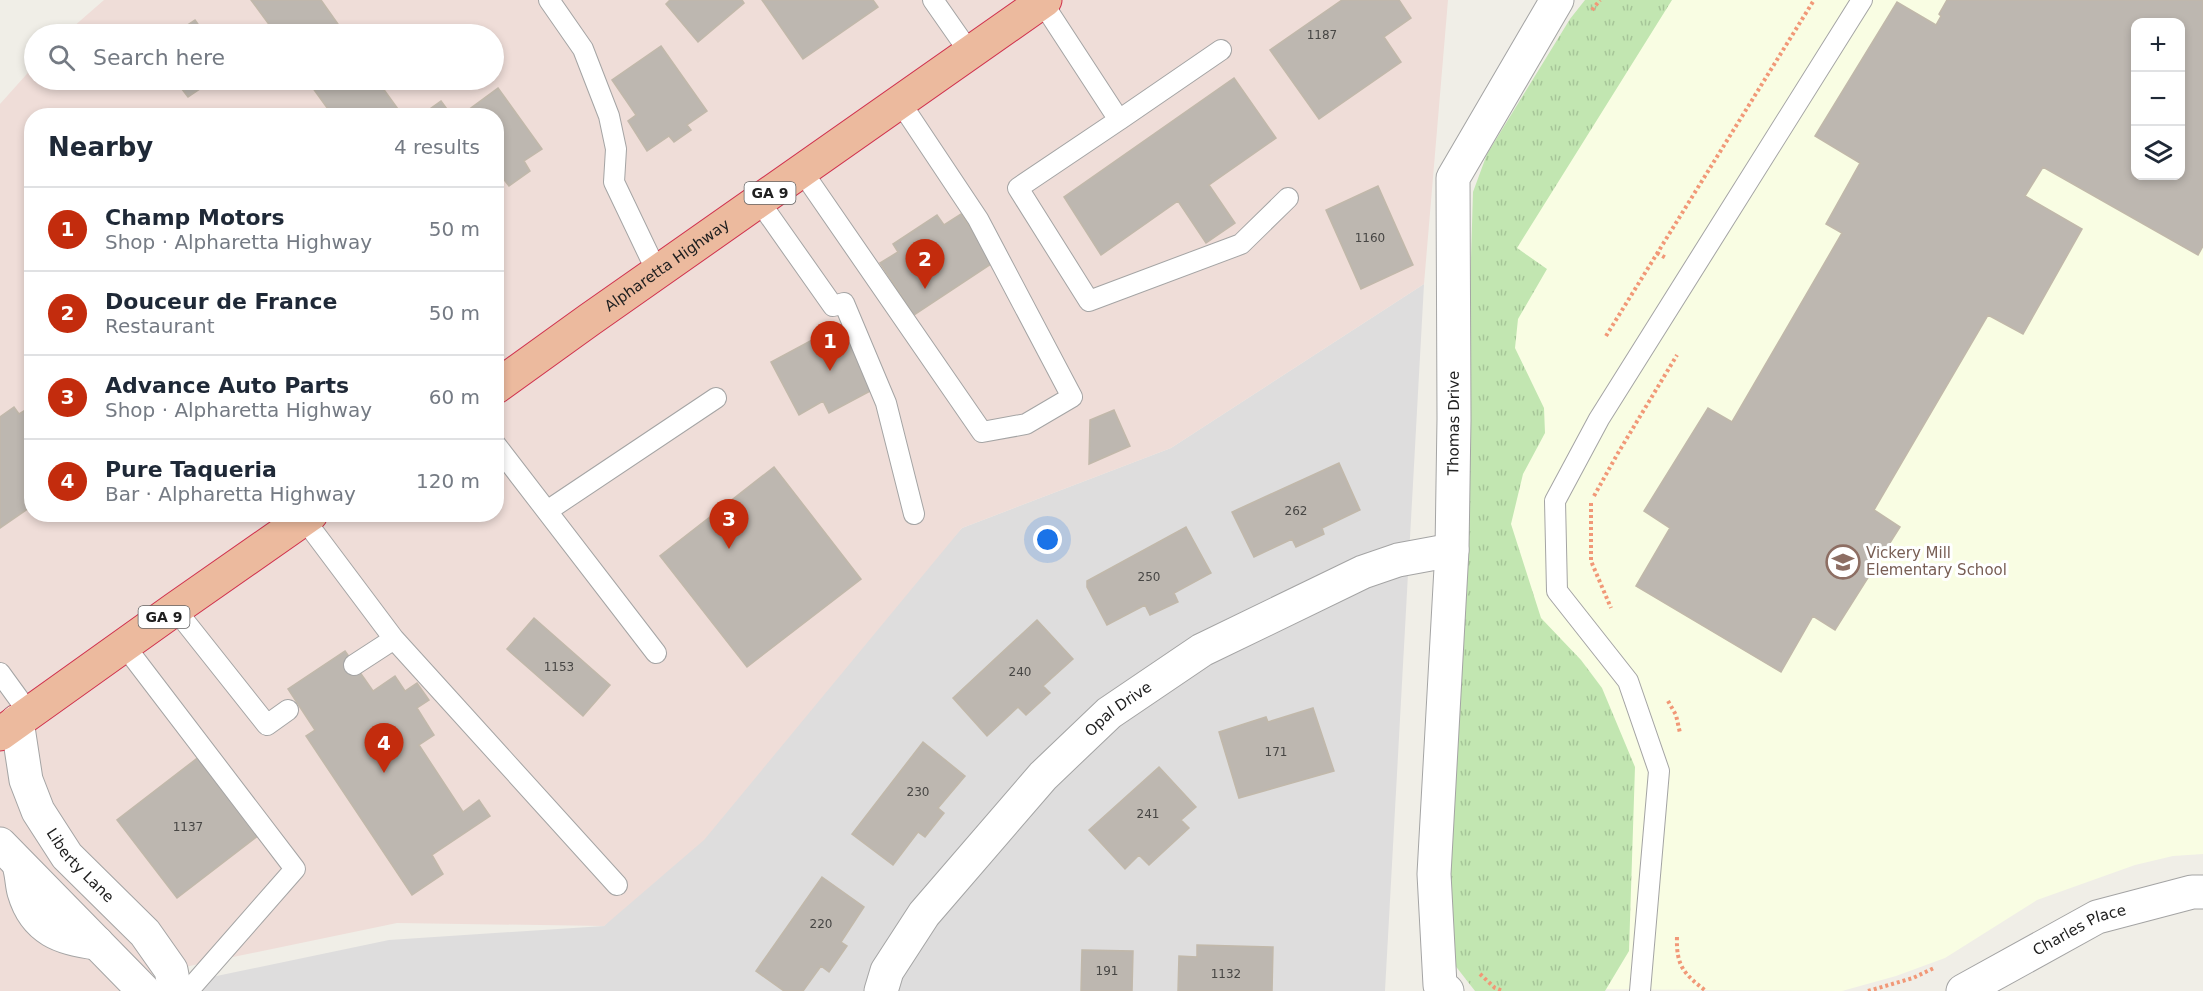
<!DOCTYPE html>
<meta charset="utf-8">
<style>
body{margin:0;font-family:"DejaVu Sans",sans-serif;background:#f6f6f7;color:#1f2937}
.controls{position:absolute;right:18px;top:18px;display:grid;overflow:hidden;border-radius:12px;box-shadow:0 3px 9px #0003}
.controls button{width:54px;height:54px;display:grid;place-items:center;padding:0;border:0;border-bottom:2px solid #e0e1e3;background:#fff;color:#1f2937;font:30px sans-serif}
.you{position:absolute;left:1048px;top:540px;width:21px;height:21px;margin:-15px;border:4px solid #fff;border-radius:50%;background:#1a73e8;box-shadow:0 0 0 9px #1a73e833}
.badge{display:grid;place-items:center;width:39px;height:39px;border-radius:50%;background:#c32c0d;color:#fff;font-size:20px;font-weight:700}
.pin{position:absolute;translate:-50% -50px;filter:drop-shadow(0 2px 3px #0008)}
.pin::after{content:'';position:absolute;top:32px;width:21px;height:18px;background:inherit;clip-path:polygon(0 0,100% 0,50% 100%)}
.list{margin:0;padding:0;list-style:none}
h2{display:flex;justify-content:space-between;align-items:center;height:78px;margin:0;padding:0 24px;font-size:26px}
h2 small{font-size:20px;font-weight:400;color:#747a83}
.list li{display:grid;grid-template-columns:39px 1fr auto;gap:18px;align-items:center;box-sizing:border-box;height:84px;padding:0 24px;border-top:2px solid #e0e1e3}
.list b{display:block;font-size:22px;white-space:nowrap}
.list p{margin:0;font-size:20px;white-space:nowrap;color:#747a83}
.list em{font-size:20px;font-style:normal;color:#747a83}
.icon{flex:none;width:33px;height:33px;fill:none;stroke:currentColor;stroke-width:2;stroke-linecap:round;stroke-linejoin:round}
.map{position:relative;flex:none;width:2203px;height:991px;overflow:hidden}
.search{position:absolute;background:#fff;box-shadow:0 3px 9px #0003;left:24px;top:24px;width:480px;height:66px;display:flex;align-items:center;gap:15px;box-sizing:border-box;padding:0 21px;border-radius:33px;color:#747a83;font-size:22px}
.panel{position:absolute;background:#fff;box-shadow:0 3px 9px #0003;left:24px;top:108px;width:480px;height:414px;border-radius:24px}
.map>svg:first-child{display:block}
</style>
<div class="map">
<svg width="2203" height="991" viewBox="0 0 2203 991">
<defs>
<pattern id="grass-tufts" width="24" height="20" patternUnits="userSpaceOnUse" patternTransform="scale(1.5)"><rect width="24" height="20" fill="#c2e6b1"/><path d="M3 7l-1-3M5 7V3M7 7l1-3M15 17l-1-3M17 17v-4M19 17l1-3" fill="none" stroke="#a6c598"/></pattern>
</defs>
<rect width="100%" height="100%" fill="#f0eee7"/>
<path fill="#dedddd" d="M1424 284 1385 991H158L164 987 389 940 604 926 962 528 1171 448Z"/>
<path fill="#efddd8" fill-rule="evenodd" d="M104 0H1448L1424 284 1171 448 962 528 704 840 604 926 397 923 151 974 127 991H0V104L34 66V80H494V34H65ZM32 116H496V514H32Z"/>
<path fill="#f9fde3" fill-rule="evenodd" d="M1610 0H2203V854L2173 856 2135 865 2037 900 1945 958 1896 976 1842 991 1579 989 1562 991 1478 668 1493 180ZM2136 22H2180V176H2136Z"/>
<path fill="url(#grass-tufts)" d="M1585 0H1672L1517 248 1547 269 1518 319 1515 348 1544 408 1545 433 1523 474 1511 524 1541 618 1581 660 1602 688 1635 767 1629 951 1605 991H1475L1454 964 1447 920 1461 588 1473 192 1487 154 1570 19Z"/>
<path fill="#bdb7b0" stroke="#c1b8aa" stroke-width="1.5" fill-rule="evenodd" d="M251 0H321L345 34H276Z
M670 0H742L744 3 698 42 666 4Z
M762 0H873L878 7 803 59Z
M1342 0H1399L1411 18 1384 37 1401 62 1319 119 1270 50Z
M1947 0H2203V246L2198 255 2043 167 2025 196 2082 229 2023 334 1988 315 1874 510 1900 527 1835 630 1813 616 1781 672 1636 586 1670 528 1644 511 1708 408 1732 422 1842 233 1826 224 1860 163 1815 136 1897 2 1936 25 1941 16 1939 14ZM2136 22H2180V176H2136Z
M195 20 205 34H174Z
M661 46 707 111 687 125 691 130 674 142 669 136 647 151 628 121 636 115 612 80Z
M1234 78 1276 138 1209 185 1235 223 1206 243 1178 201 1101 255 1064 197Z
M175 80H213L188 97Z
M307 80H377L403 116H333Z
M498 88 542 149 524 161 530 171 509 186 502 177 496 181V116H460Z
M441 101 452 116H420Z
M1378 186 1413 265 1361 289 1326 210Z
M961 214 994 262 914 315 880 263 898 252 893 244 937 215 944 225Z
M842 324 876 388 829 413 823 401 799 415 771 362Z
M32 406V506L0 528V417L14 407 19 414Z
M1114 410 1130 446 1089 464 1090 420Z
M1339 463 1360 510 1322 528 1324 534 1296 547 1292 539 1254 557 1232 512Z
M774 467 861 579 747 667 660 556Z
M1186 527 1211 573 1174 593 1178 602 1150 615 1145 605 1107 625 1087 587V581Z
M534 618 610 685 583 716 507 649Z
M1037 620 1073 659 1043 686 1050 693 1026 715 1018 707 987 736 953 698Z
M345 651 373 691 395 676 405 691 417 683 429 700 417 708 434 735 419 745 463 812 479 800 490 816 432 855 443 874 412 895 306 736 315 730 288 689Z
M1313 708 1334 771 1239 798 1219 732 1266 717 1268 722Z
M923 742 965 776 938 808 944 813 925 837 918 832 893 865 852 834Z
M200 756 259 835 177 898 117 820Z
M1159 767 1196 807 1181 820 1189 828 1149 865 1139 855 1125 869 1089 830Z
M822 877 864 907 841 942 847 946 829 972 821 966 803 991H784L756 971Z
M1197 945 1273 947 1272 991H1178L1179 956 1197 957Z
M1082 950 1133 951 1132 991H1081Z"/>
<g fill="none" stroke-linecap="round" stroke-linejoin="round">
<g stroke="#a4a4a4" stroke-width="22">
<path id="service" d="M549 0 583 49 609 116 616 149 614 182 657 272
M933 0 970 53
M1042 2 1119 120 1018 188 1089 301 1241 244 1288 198
M1119 120 1221 50
M802 171 982 432 1026 424 1072 397 978 219 900 102
M759 201 833 306 844 303 886 403 914 514
M496 445 656 653
M547 511 716 398
M304 519 394 639 354 665
M175 609 267 725 288 710
M394 639 617 885
M124 645 295 869 188 991
M0 673 29 713
M1640 991 1659 771 1628 681 1557 591 1555 501 1599 419 1862 0"/>
</g>
<g stroke="#a4a4a4" stroke-width="35">
<g id="minor">
<path id="s1" d="M17 721 26 780 38 811 67 856 145 933 171 970 175 991"/>
<path d="M0 844 144 991"/>
<path d="M20 869C22 877 22 885 24 892 35 930 62 939 97 943"/>
<path id="s2" d="M881 991 887 971 924 914 1043 776 1109 713 1202 650 1363 572 1398 560 1452 550"/>
<path id="s3" d="M1447 991 1440 985 1434 874 1452 550 1454 419 1453 178 1557 0"/>
<path id="s4" d="M1963 991 2097 917 2192 892H2203"/>
</g>
</g>
<g stroke="#d0324e" stroke-width="35">
<g id="trunk">
<path id="s5" d="M496 387 589 320 1045 0"/>
<path d="M0 734 175 609 311 514"/>
</g>
</g>
<path stroke="#f19877" stroke-width="4" stroke-dasharray="3 3" stroke-linecap="butt" d="M1592 10 1600 0
M1657 253 1666 258
M1606 336 1814 0
M1594 496 1618 453 1677 355
M1591 503V561L1611 608
M1668 701 1676 715 1680 733
M1677 937C1676 966 1684 974 1706 991
M1480 974 1495 988 1503 991
M1868 991 1913 978 1934 968"/>
<use href="#service" stroke="#fff" stroke-width="20"/>
<use href="#minor" stroke="#fff" stroke-width="33"/>
<use href="#trunk" stroke="#ecba9e" stroke-width="33"/>
</g>
<defs>
<g id="school-ring" transform="scale(1.725)"><circle r="9.5" fill="#fff" stroke="#8d6e63" stroke-width="1.5"/><path d="M0-5L7-2L0 1L-7-2ZM-4 1L0 2.5L4 1V4Q0 6-4 4Z" fill="#8d6e63"/></g>
</defs>
<g fill-rule="evenodd">
<use href="#school-ring" x="1843" y="562"/>
</g>
<g text-anchor="middle" dominant-baseline="central" stroke-width="6" stroke-linejoin="round" paint-order="stroke">
<g font-size="12" fill="#474644">
<text x="1322" y="35">1187</text>
<text x="1370" y="238">1160</text>
<text x="1296" y="511">262</text>
<text x="1149" y="577">250</text>
<text x="559" y="667">1153</text>
<text x="1020" y="672">240</text>
<text x="1276" y="752">171</text>
<text x="918" y="792">230</text>
<text x="1148" y="814">241</text>
<text x="188" y="827">1137</text>
<text x="821" y="924">220</text>
<text x="1107" y="971">191</text>
<text x="1226" y="974">1132</text>
</g>
<g fill="#fff" stroke="#636363" stroke-width="1.5">
<rect x="744.5" y="182" width="51" height="22" rx="4.5"/>
<rect x="138.5" y="606" width="51" height="22" rx="4.5"/>
</g>
<g font-size="14" font-weight="bold" fill="#202020">
<text x="770" y="193">GA 9</text>
<text x="164" y="617">GA 9</text>
</g>
<g font-size="15" fill="#202020" stroke="#fff">
<text stroke="none"><textPath href="#s5" startOffset="210">Alpharetta Highway</textPath></text>
<text stroke="none"><textPath href="#s3" startOffset="572">Thomas Drive</textPath></text>
<text stroke="none"><textPath href="#s2" startOffset="372">Opal Drive</textPath></text>
<text stroke="none"><textPath href="#s1" startOffset="162">Liberty Lane</textPath></text>
<text stroke="none"><textPath href="#s4" startOffset="132">Charles Place</textPath></text>
</g>
<g font-size="15" fill="#785e54" stroke="#fff" text-anchor="start">
<text x="1866" y="553">Vickery Mill<tspan x="1866" dy="17">Elementary School</tspan></text>
</g>
</g>
</svg>
<div class="controls">
<button>+</button>
<button>−</button>
<button><svg class="icon" aria-label="layers" viewBox="0 0 24 24"><path d="M12 4l9 5-9 5-9-5zM3 14l9 5 9-5"/></svg></button>
</div>
<div class="you"></div>
<div class="pin badge" style="left:830px;top:371px">1</div>
<div class="pin badge" style="left:925px;top:289px">2</div>
<div class="pin badge" style="left:729px;top:549px">3</div>
<div class="pin badge" style="left:384px;top:773px">4</div>
<div class="search"><svg class="icon" aria-label="search" viewBox="0 0 24 24"><circle cx="10" cy="10" r="6"/><path d="M15 15l6 6"/></svg>Search here</div>
<section class="panel">
<h2>Nearby<small>4 results</small></h2>
<ul class="list">
<li><span class="badge">1</span><div><b>Champ Motors</b><p>Shop · Alpharetta Highway</p></div><em>50 m</em></li>
<li><span class="badge">2</span><div><b>Douceur de France</b><p>Restaurant</p></div><em>50 m</em></li>
<li><span class="badge">3</span><div><b>Advance Auto Parts</b><p>Shop · Alpharetta Highway</p></div><em>60 m</em></li>
<li><span class="badge">4</span><div><b>Pure Taqueria</b><p>Bar · Alpharetta Highway</p></div><em>120 m</em></li>
</ul>
</section>
</div>
